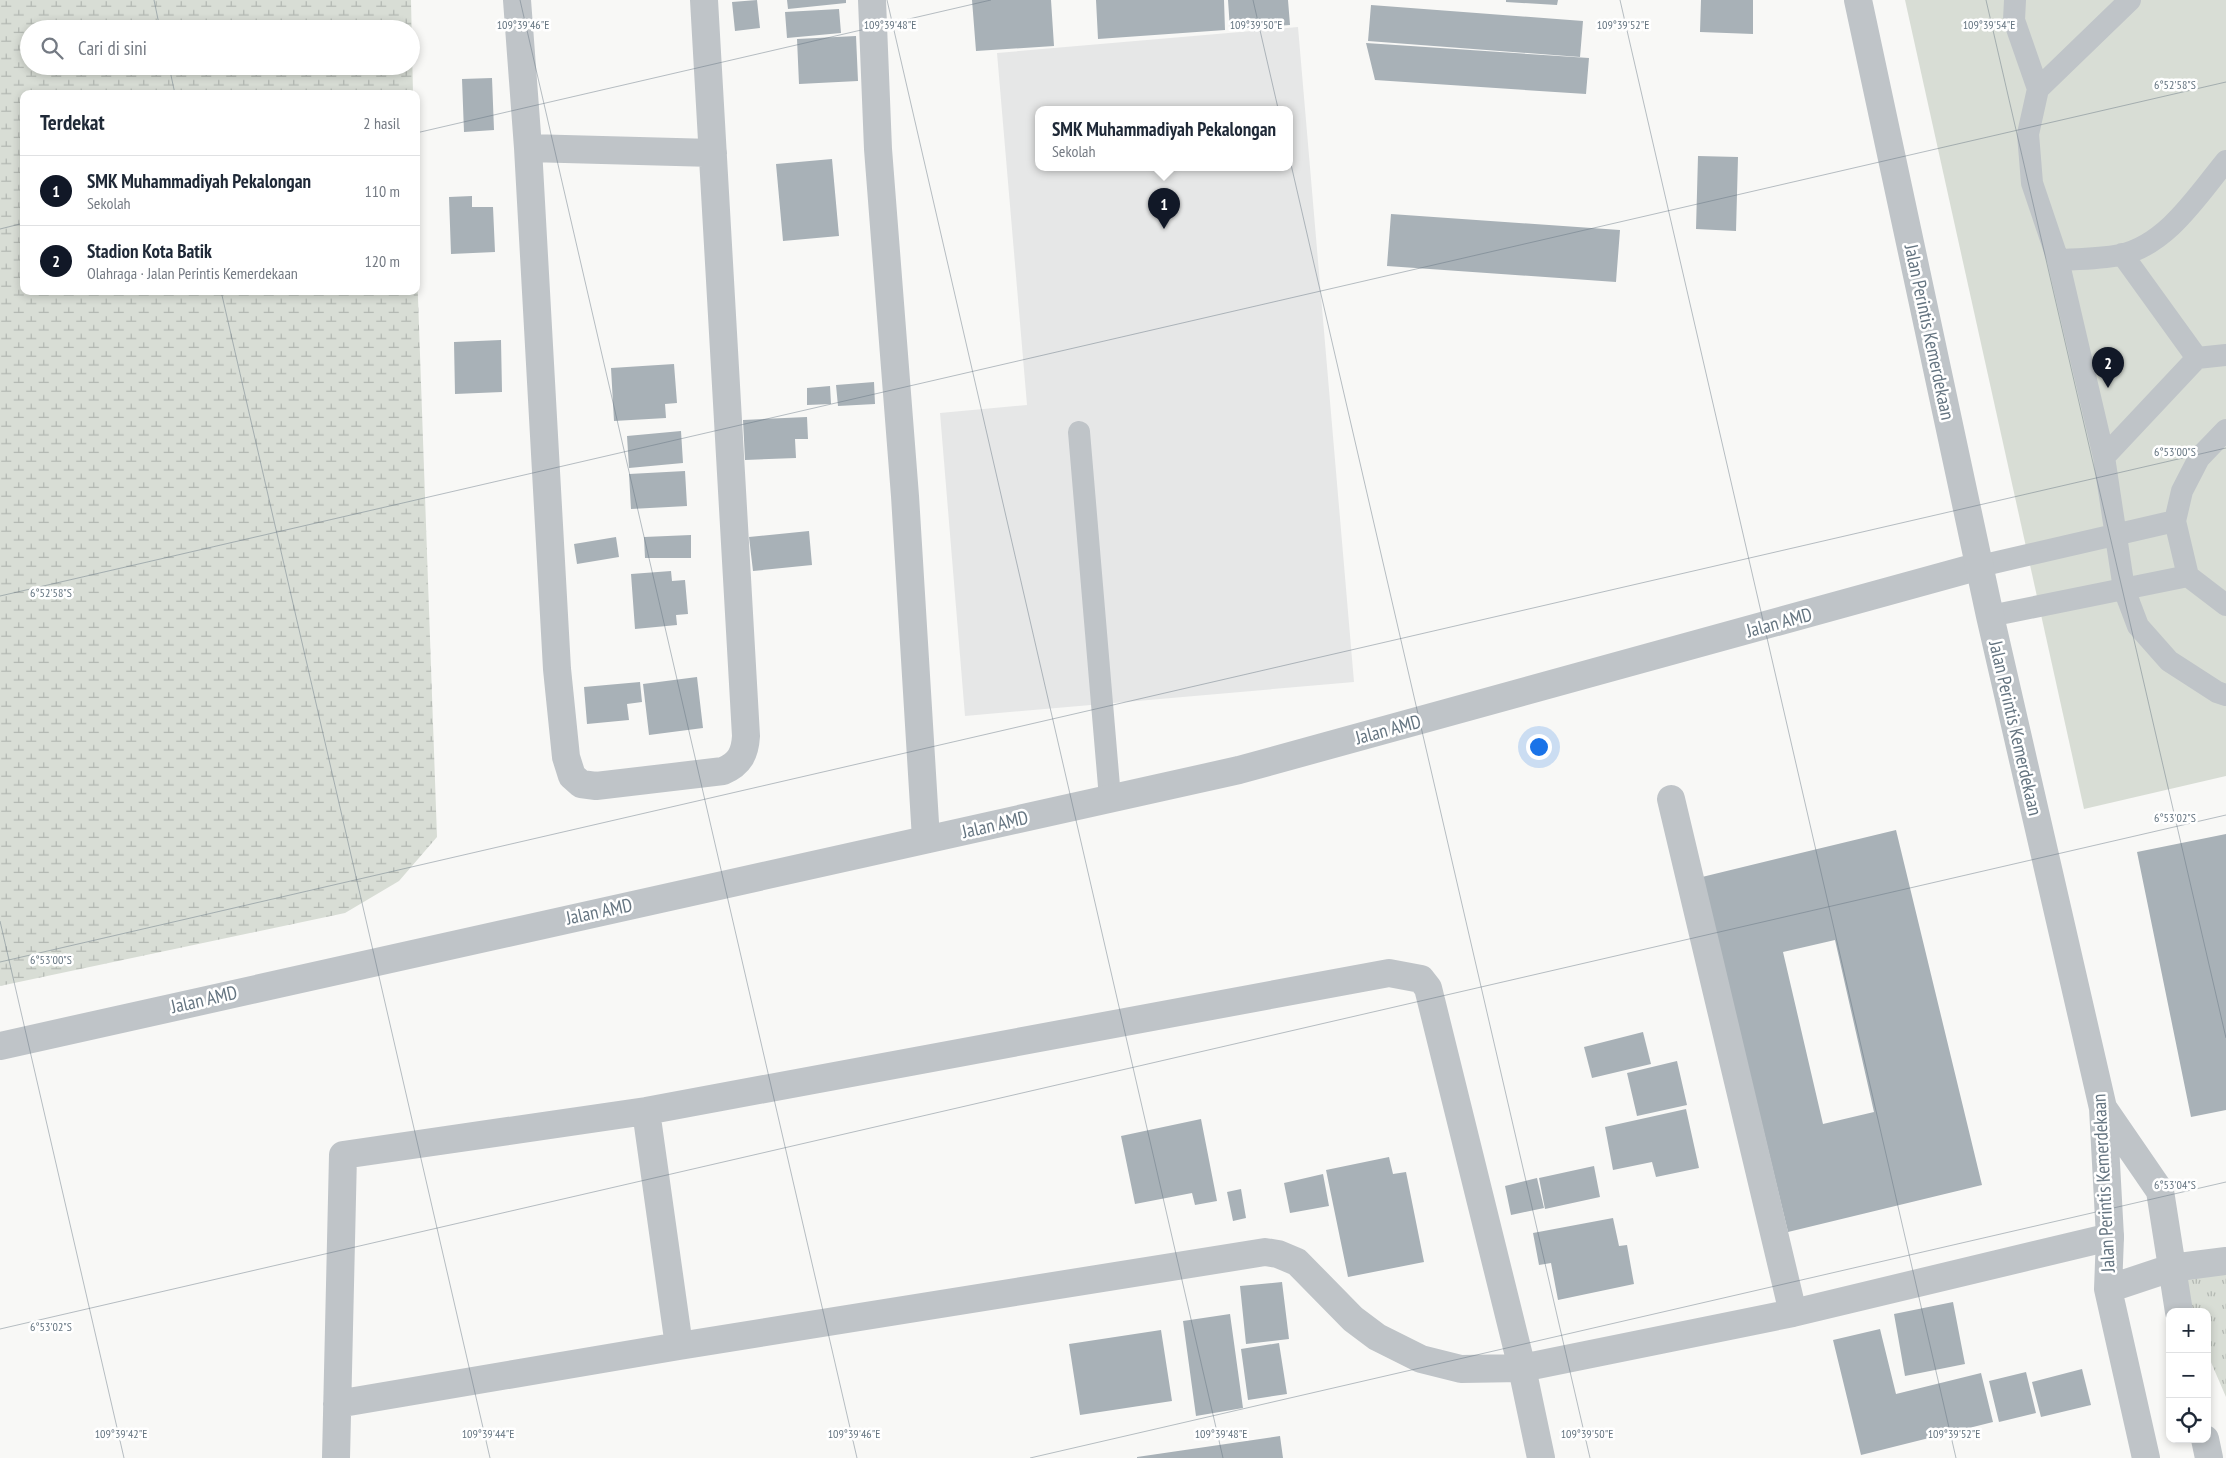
<!DOCTYPE html>
<html lang="id">
<meta charset="utf-8">
<style>
body{margin:0;font-family:"PT Sans Narrow",sans-serif;background:#f6f6f7;color:#1f2937}
.controls{position:absolute;right:15px;bottom:15px;display:grid;overflow:hidden;border-radius:10px;box-shadow:0 2px 8px #0003}
.controls button{width:45px;height:45px;display:grid;place-items:center;padding:0;border:0;border-bottom:1px solid #e0e1e3;background:#fff;color:#1f2937;font:25px sans-serif}
.you{position:absolute;left:1538px;top:746px;width:18px;height:18px;margin:-12px;border:4px solid #fff;border-radius:50%;background:#1a73e8;box-shadow:0 0 0 8px #1a73e833}
.badge{display:grid;place-items:center;width:32px;height:32px;border-radius:50%;background:#111827;color:#fff;font-size:16px;font-weight:700}
.pin{position:absolute;translate:-50% -41px;filter:drop-shadow(0 1px 2px #0008)}
.pin::after{content:'';position:absolute;top:26px;width:18px;height:15px;background:inherit;clip-path:polygon(0 0,100% 0,50% 100%)}
.popup{position:absolute;left:1035px;top:106px;width:258px;height:65px;box-sizing:border-box;display:grid;place-content:center;border-radius:10px;background:#fff;filter:drop-shadow(0 1px 4px #0005);font-size:16px;white-space:nowrap;color:#747a83}
.popup b{font-size:19px;color:#1f2937}
.popup::after{content:'';position:absolute;left:50%;top:100%;margin-left:-10px;border:10px solid transparent;border-top-color:#fff}
.list{margin:0;padding:0;list-style:none}
h2{display:flex;justify-content:space-between;align-items:center;height:65px;margin:0;padding:0 20px;font-size:21px}
h2 small{font-size:16px;font-weight:400;color:#747a83}
.list li{display:grid;grid-template-columns:32px 1fr auto;gap:15px;align-items:center;box-sizing:border-box;height:70px;padding:0 20px;border-top:1px solid #e0e1e3}
.list b{display:block;font-size:19px;white-space:nowrap}
.list p{margin:0;font-size:16px;white-space:nowrap;color:#747a83}
.list em{font-size:16px;font-style:normal;color:#747a83}
.icon{flex:none;width:28px;height:28px;fill:none;stroke:currentColor;stroke-width:2;stroke-linecap:round;stroke-linejoin:round}
.map{position:relative;flex:none;width:2226px;height:1458px;overflow:hidden}
.search{position:absolute;background:#fff;box-shadow:0 2px 8px #0003;left:20px;top:20px;width:400px;height:55px;display:flex;align-items:center;gap:12px;box-sizing:border-box;padding:0 18px;border-radius:28px;color:#747a83;font-size:19px}
.panel{position:absolute;background:#fff;box-shadow:0 2px 8px #0003;left:20px;top:90px;width:400px;height:205px;border-radius:10px}
.map>svg:first-child{display:block}
</style>
<div class="map">
<svg width="2226" height="1458" viewBox="0 0 2226 1458">
<defs>
<pattern id="wetland-marsh" width="20" height="14" patternUnits="userSpaceOnUse" patternTransform="scale(1.25)"><rect width="20" height="14" fill="#d8ddd5"/><path d="M1 5h8M5 5V1M11 12h8M15 12V8" fill="none" stroke="#b3b8b2"/></pattern>
<pattern id="park-tufts" width="24" height="20" patternUnits="userSpaceOnUse" patternTransform="scale(1.25)"><rect width="24" height="20" fill="#d8ddd5"/><path d="M3 7l-1-3M5 7V3M7 7l1-3M15 17l-1-3M17 17v-4M19 17l1-3" fill="none" stroke="#b3b8b2"/></pattern>
</defs>
<rect width="100%" height="100%" fill="#f8f8f6"/>
<path fill="#e6e7e7" fill-rule="evenodd" d="M1298 27 1354 682 965 716 940 413 1027 405 997 53ZM1039 110H1289V168H1039Z"/>
<path fill="#d8ddd5" d="M1905 0H2226V776L2084 809Z"/>
<path fill="url(#wetland-marsh)" fill-rule="evenodd" d="M0 0H411L413 94H24V291H416V241L437 837 399 881 345 913 0 986ZM29 29H411V66H29Z"/>
<path fill="url(#park-tufts)" d="M2226 1259V1397L2207 1353V1312H2190L2171 1268Z"/>
<path fill="#a8b1b7" fill-rule="evenodd" d="M757 0 760 28 735 31 732 2Z
M787 0H846V3L788 9Z
M972 0H1051L1054 46 976 51Z
M1096 0H1224L1225 30 1098 39Z
M1228 0H1288L1290 25 1230 29Z
M1506 0H1558L1557 5 1506 2Z
M1701 0H1753V34L1700 32Z
M1371 5 1583 21 1580 57 1368 41Z
M839 9 841 33 787 38 785 12Z
M856 36 858 81 799 84 797 39Z
M1366 43 1589 58 1586 94 1375 80Z
M492 78 494 130 464 132 462 79Z
M1698 156 1738 157 1736 231 1696 229Z
M832 159 839 236 783 241 776 164Z
M472 196V207H493L495 252 451 254 449 197Z
M1391 214 1620 230 1616 282 1387 266Z
M501 340 502 392 455 394 454 342Z
M674 364 677 403 665 404 666 418 614 421 611 368Z
M874 382 875 404 838 406 836 385Z
M830 386 831 404 807 405V388Z
M807 417 808 439H795L796 458 745 460 743 420Z
M681 431 683 463 629 468 627 436Z
M685 471 687 506 631 509 629 474Z
M809 531 812 565 753 571 749 537Z
M691 535V558H645L644 537Z
M616 537 619 557 577 564 574 544Z
M671 571 672 581 685 580 688 614 676 615 677 625 635 629 631 574Z
M697 677 703 728 649 735 643 684Z
M640 682 642 702 627 704 629 720 587 724 584 687Z
M1896 830 1982 1185 1788 1232 1702 877ZM1835 940 1874 1112 1823 1124 1783 952Z
M2226 834V1110L2191 1117 2137 852Z
M1643 1032 1651 1064 1592 1078 1584 1047Z
M1677 1061 1687 1105 1637 1116 1627 1073Z
M1686 1109 1699 1168 1656 1177 1652 1162 1613 1170 1605 1127Z
M1201 1119 1217 1201 1195 1205 1192 1193 1135 1204 1121 1136Z
M1389 1157 1393 1174 1406 1172 1424 1262 1348 1277 1326 1170Z
M1594 1166 1600 1197 1545 1209 1539 1178Z
M1323 1174 1329 1206 1290 1213 1284 1183Z
M1537 1178 1544 1208 1511 1215 1505 1186Z
M1241 1189 1246 1218 1233 1221 1227 1192Z
M1613 1218 1619 1246 1627 1245 1634 1284 1558 1300 1551 1263 1539 1265 1533 1233Z
M1282 1282 1289 1339 1246 1344 1240 1286Z
M1953 1302 1965 1364 1905 1376 1894 1314Z
M1230 1314 1243 1408 1196 1416 1183 1321Z
M1880 1329 1896 1394 1981 1373 1993 1422 1861 1455 1833 1340Z
M1161 1330 1172 1401 1080 1415 1069 1344Z
M1279 1343 1287 1394 1248 1400 1241 1349Z
M2082 1369 2091 1405 2041 1417 2032 1382Z
M2026 1372 2036 1413 1999 1422 1989 1381Z
M1280 1436 1283 1458H1137V1457Z"/>
<g fill="none" stroke-linecap="round" stroke-linejoin="round">
<path stroke="#bfc4c8" stroke-width="22" d="M2015 0 2014 20 2038 89
M2130 0 2038 89 2028 134 2032 183 2058 260 2104 457 2124 589 2138 626 2169 661 2217 692 2226 695
M2122 254 2197 358 2226 355
M2058 260C2079 259 2100 259 2120 255 2167 245 2198 195 2226 161
M2226 430 2199 458 2182 491 2175 521 2188 576 2226 605
M1079 432 1110 798
M2104 457 2197 358
M1980 566 2175 521
M1990 616 2188 576"/>
<path stroke="#bfc4c8" stroke-width="28" d="M517 0 528 148 557 669 566 757 572 776 581 784 596 786 723 771C740 764 745 753 746 736L704 0
M872 0 878 149 905 496 926 839
M528 148 713 153
M1671 799 1793 1313
M0 1046 1239 770 1980 566
M646 1111 679 1346
M337 1404 679 1346 1265 1252 1278 1254 1297 1262 1353 1319 1377 1337 1421 1359 1461 1369 1522 1368 1793 1313 2110 1237
M336 1458 343 1155 646 1111 1389 973 1421 979 1428 988 1522 1368 1541 1458"/>
<path stroke="#bfc4c8" stroke-width="28" d="M1858 0 1990 616 2103 1108 2110 1237 2108 1289 2146 1458
M2103 1108 2160 1191 2179 1312
M2108 1289 2171 1268 2226 1261
M2205 1439 2209 1458"/>
</g>
<path fill="none" stroke="#647480" stroke-width="1" stroke-opacity="0.45" d="M154 0 160 29M520 0 857 1458M887 0 1223 1458M1253 0 1590 1458M1620 0 1956 1458M1986 0 2226 1038M169 66 175 94M416 133 991 0M0 229 24 223M221 291 490 1458M0 596 2226 82M0 921 124 1458M0 962 2226 448M0 1329 2226 815M1030 1458 2226 1182"/>
<g text-anchor="middle" dominant-baseline="central" stroke-width="5" stroke-linejoin="round" paint-order="stroke">
<g font-size="19" fill="#647480" stroke="#fff">
<text transform="translate(1930 332) rotate(78)">Jalan Perintis Kemerdekaan</text>
<text transform="translate(1779 622) rotate(-15)">Jalan AMD</text>
<text transform="translate(2016 728) rotate(77)">Jalan Perintis Kemerdekaan</text>
<text transform="translate(1388 729) rotate(-15)">Jalan AMD</text>
<text transform="translate(995 824) rotate(-13)">Jalan AMD</text>
<text transform="translate(599 911) rotate(-12)">Jalan AMD</text>
<text transform="translate(204 999) rotate(-13)">Jalan AMD</text>
<text transform="translate(2103 1183) rotate(-93)">Jalan Perintis Kemerdekaan</text>
</g>
</g>
<g font-size="12" text-anchor="middle" fill="#647480" stroke="#fff" stroke-width="5" stroke-linejoin="round" paint-order="stroke">
<text x="523" y="29">109°39'46"E</text>
<text x="890" y="29">109°39'48"E</text>
<text x="1256" y="29">109°39'50"E</text>
<text x="1623" y="29">109°39'52"E</text>
<text x="1989" y="29">109°39'54"E</text>
<text x="2175" y="89">6°52'58"S</text>
<text x="2175" y="456">6°53'00"S</text>
<text x="51" y="597">6°52'58"S</text>
<text x="2175" y="822">6°53'02"S</text>
<text x="51" y="964">6°53'00"S</text>
<text x="2175" y="1189">6°53'04"S</text>
<text x="51" y="1331">6°53'02"S</text>
<text x="121" y="1438">109°39'42"E</text>
<text x="488" y="1438">109°39'44"E</text>
<text x="854" y="1438">109°39'46"E</text>
<text x="1221" y="1438">109°39'48"E</text>
<text x="1587" y="1438">109°39'50"E</text>
<text x="1954" y="1438">109°39'52"E</text>
</g>
</svg>
<div class="controls">
<button>+</button>
<button>−</button>
<button><svg class="icon" aria-label="locate" viewBox="0 0 24 24"><circle cx="12" cy="12" r="6"/><path d="M12 2v4M12 18v4M2 12h4M18 12h4"/></svg></button>
</div>
<div class="you"></div>
<div class="pin badge" style="left:1164px;top:229px">1</div>
<div class="popup"><b>SMK Muhammadiyah Pekalongan</b>Sekolah</div>
<div class="pin badge" style="left:2108px;top:388px">2</div>
<div class="search"><svg class="icon" aria-label="search" viewBox="0 0 24 24"><circle cx="10" cy="10" r="6"/><path d="M15 15l6 6"/></svg>Cari di sini</div>
<section class="panel">
<h2>Terdekat<small>2 hasil</small></h2>
<ul class="list">
<li><span class="badge">1</span><div><b>SMK Muhammadiyah Pekalongan</b><p>Sekolah</p></div><em>110 m</em></li>
<li><span class="badge">2</span><div><b>Stadion Kota Batik</b><p>Olahraga · Jalan Perintis Kemerdekaan</p></div><em>120 m</em></li>
</ul>
</section>
</div>
